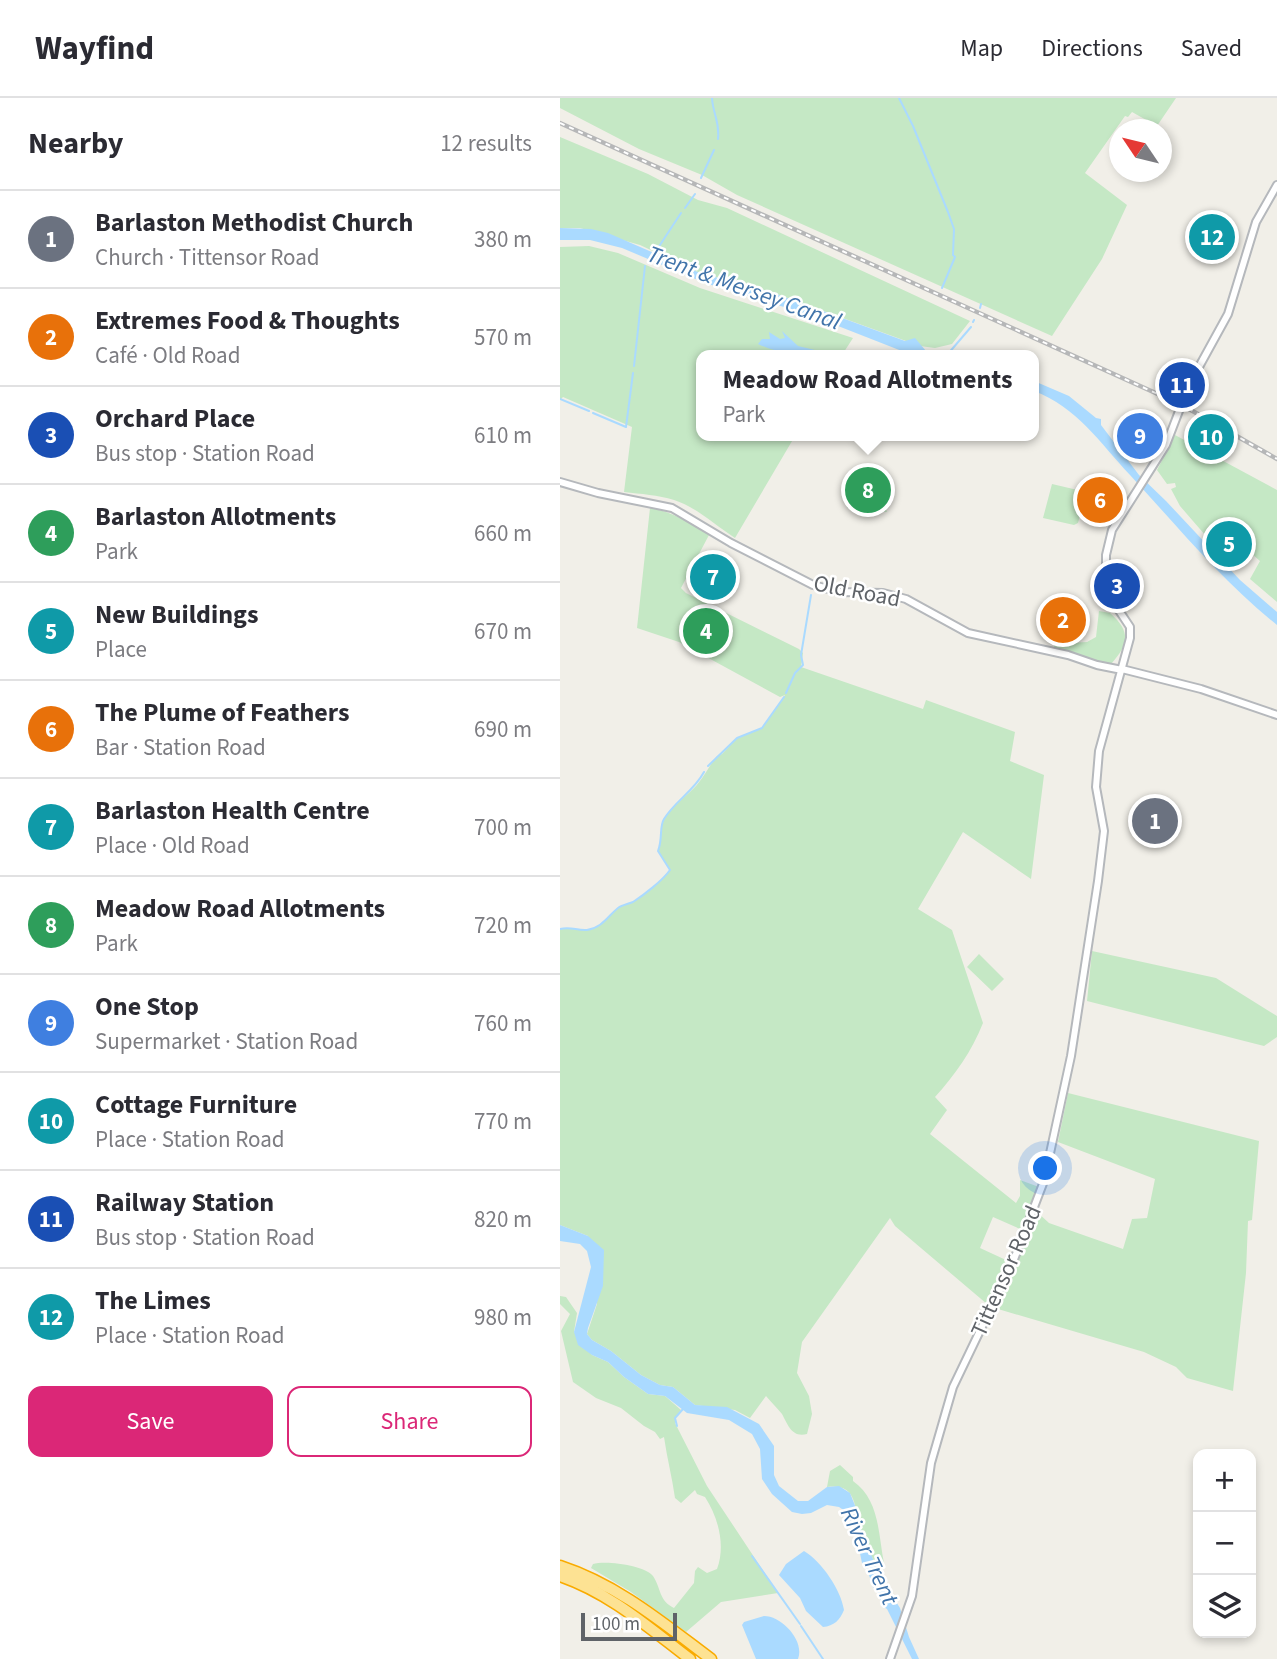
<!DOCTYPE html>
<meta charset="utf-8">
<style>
body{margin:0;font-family:"Source Sans 3",sans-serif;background:#f2f2f3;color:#2b2b33}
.controls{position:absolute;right:21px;bottom:21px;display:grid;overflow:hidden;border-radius:14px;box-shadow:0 4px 10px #0003}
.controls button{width:63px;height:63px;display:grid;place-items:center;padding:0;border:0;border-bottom:2px solid #e1e1e2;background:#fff;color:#2b2b33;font:35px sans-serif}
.compass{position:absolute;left:549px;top:21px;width:63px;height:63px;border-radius:50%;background:#fff;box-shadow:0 4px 10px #0003;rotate:305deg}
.scale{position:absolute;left:21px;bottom:18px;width:96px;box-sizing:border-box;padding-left:7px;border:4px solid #5f6368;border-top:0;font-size:19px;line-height:24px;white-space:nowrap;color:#5f6368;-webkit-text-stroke:5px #fff;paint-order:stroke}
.you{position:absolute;left:486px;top:1071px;width:24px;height:24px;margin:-18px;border:5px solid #fff;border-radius:50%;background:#1a73e8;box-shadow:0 0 0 10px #1a73e833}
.badge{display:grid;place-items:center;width:46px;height:46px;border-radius:50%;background:#db2777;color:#fff;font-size:23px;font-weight:700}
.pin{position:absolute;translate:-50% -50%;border:4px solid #fff;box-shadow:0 2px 7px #0006}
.popup{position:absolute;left:136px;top:252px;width:343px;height:91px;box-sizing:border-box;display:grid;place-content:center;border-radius:14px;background:#fff;filter:drop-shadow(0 2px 5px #0005);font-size:23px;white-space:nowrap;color:#7c7c81}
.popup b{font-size:26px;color:#2b2b33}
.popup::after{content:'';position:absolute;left:50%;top:100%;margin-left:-14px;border:14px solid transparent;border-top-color:#fff}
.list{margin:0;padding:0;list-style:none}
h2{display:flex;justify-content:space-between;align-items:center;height:91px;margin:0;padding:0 28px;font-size:30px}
h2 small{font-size:23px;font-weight:400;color:#7c7c81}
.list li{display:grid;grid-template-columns:46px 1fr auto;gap:21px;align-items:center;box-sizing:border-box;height:98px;padding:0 28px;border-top:2px solid #e1e1e2}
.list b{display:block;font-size:26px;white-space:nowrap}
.list p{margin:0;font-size:23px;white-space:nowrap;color:#7c7c81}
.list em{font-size:23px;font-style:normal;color:#7c7c81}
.actions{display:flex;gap:14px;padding:21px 28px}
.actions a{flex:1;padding:16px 0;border:2px solid #db2777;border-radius:14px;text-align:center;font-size:24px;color:#db2777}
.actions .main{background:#db2777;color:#fff}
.icon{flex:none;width:38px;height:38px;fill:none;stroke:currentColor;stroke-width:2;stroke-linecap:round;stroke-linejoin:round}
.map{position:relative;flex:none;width:717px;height:1561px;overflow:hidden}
header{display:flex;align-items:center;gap:42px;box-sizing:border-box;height:98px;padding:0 35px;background:#fff;border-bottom:2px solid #e1e1e2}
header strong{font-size:33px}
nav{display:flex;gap:38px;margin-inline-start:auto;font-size:24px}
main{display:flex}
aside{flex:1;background:#fff}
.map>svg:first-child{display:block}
</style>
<header>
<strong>Wayfind</strong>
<nav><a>Map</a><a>Directions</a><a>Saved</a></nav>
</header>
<main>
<aside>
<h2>Nearby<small>12 results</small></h2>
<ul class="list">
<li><span class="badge" style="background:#6b7280">1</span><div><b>Barlaston Methodist Church</b><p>Church · Tittensor Road</p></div><em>380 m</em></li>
<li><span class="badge" style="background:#e8710a">2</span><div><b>Extremes Food &amp; Thoughts</b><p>Café · Old Road</p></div><em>570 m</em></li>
<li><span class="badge" style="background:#1a4fb4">3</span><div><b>Orchard Place</b><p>Bus stop · Station Road</p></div><em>610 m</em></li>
<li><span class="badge" style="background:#2e9e5b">4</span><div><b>Barlaston Allotments</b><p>Park</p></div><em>660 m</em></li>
<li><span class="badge" style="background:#0f9aa8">5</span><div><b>New Buildings</b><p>Place</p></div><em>670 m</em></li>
<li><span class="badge" style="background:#e8710a">6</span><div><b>The Plume of Feathers</b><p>Bar · Station Road</p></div><em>690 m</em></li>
<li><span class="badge" style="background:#0f9aa8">7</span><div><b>Barlaston Health Centre</b><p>Place · Old Road</p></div><em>700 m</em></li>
<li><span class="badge" style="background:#2e9e5b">8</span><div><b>Meadow Road Allotments</b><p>Park</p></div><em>720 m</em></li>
<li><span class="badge" style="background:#3f7fe0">9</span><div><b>One Stop</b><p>Supermarket · Station Road</p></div><em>760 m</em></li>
<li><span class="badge" style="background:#0f9aa8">10</span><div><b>Cottage Furniture</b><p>Place · Station Road</p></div><em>770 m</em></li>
<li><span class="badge" style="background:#1a4fb4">11</span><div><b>Railway Station</b><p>Bus stop · Station Road</p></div><em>820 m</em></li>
<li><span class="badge" style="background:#0f9aa8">12</span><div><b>The Limes</b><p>Place · Station Road</p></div><em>980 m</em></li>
</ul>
<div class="actions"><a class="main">Save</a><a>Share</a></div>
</aside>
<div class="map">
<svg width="717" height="1561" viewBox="0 0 717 1561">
<rect width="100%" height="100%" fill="#f1efe8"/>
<path fill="#c5e8c5" d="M0 0H616L597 28 572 14 568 19 565 18 525 75 567 107 542 161 492 238 177 97 142 77 79 51 0 10Z
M0 39 88 76 138 102 167 110 410 223 392 246 375 250 360 248 358 245 346 243 211 194 140 175 80 147 20 130H0Z
M29 148 58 155 140 190 293 240 282 257H142V338H235L175 440C155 427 136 409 114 402 98 397 81 396 64 394L72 329 3 299 0 302V149Z
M615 337 717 392V504L690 481 700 463 665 432 652 445 620 408 611 391 616 389 615 385 607 386 597 372Z
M309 374 327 414 287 410Z
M492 386 526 394 518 425 514 427 483 420Z
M90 410C114 414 130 425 149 437L121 490 126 495 239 551 243 555 241 569 363 611 366 602 455 634 450 663 484 677 471 781 403 734 358 811 392 832 423 925C412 953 395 977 375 999L387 1012 370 1036 456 1105 460 1098V1082L479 1089 460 1131 433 1119 420 1150 446 1162 427 1206 335 1128 330 1120 242 1244 237 1275 249 1298 252 1316 247 1336C232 1340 228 1327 222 1316 217 1310 211 1304 206 1298L190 1320 175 1312 135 1307 113 1289 100 1287 81 1277 51 1253 32 1242 27 1236 37 1206 28 1138 0 1127V831C11 828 17 833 27 832 42 830 48 818 58 810 62 807 68 806 73 804 84 798 104 781 110 771L98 753C103 740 99 729 104 721 112 708 124 700 134 690 143 681 149 668 157 658L162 656 177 640 202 630 225 597 220 599 119 544 77 530Z
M539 513 550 515C573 535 567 548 551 566L536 564 493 551 495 546 527 544 536 539Z
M532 853 656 880 717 918V939L704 948 527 903Z
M419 856 444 881 432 893 407 869Z
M508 995 699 1043 692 1122 688 1123 686 1175 673 1293 627 1280 616 1269 584 1254 438 1211 477 1114 489 1125 563 1151 572 1121 587 1120 595 1081 498 1044Z
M0 1198 6 1199 17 1215 14 1234 32 1257 48 1264 64 1279 88 1296 105 1298 121 1312 115 1320V1325L147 1388 218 1495 161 1504 126 1534 71 1494 31 1470 33 1466C45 1462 85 1467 93 1478 101 1490 99 1503 114 1510L134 1485 135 1473 138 1469 147 1475 157 1471C166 1447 158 1419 145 1399L137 1396 135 1392 121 1405 115 1400C112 1379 107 1360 104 1339L100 1341 95 1334 84 1328 61 1310 36 1300 13 1284 1 1233 10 1216 0 1206Z
M280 1367 293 1379V1383C320 1402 318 1436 324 1465L316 1468C311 1456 304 1443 300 1431 294 1410 298 1385 267 1389L270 1373Z"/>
<path fill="#aadaff" d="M0 130 31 131 48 135 140 175 211 194 345 243 355 240 366 253 379 257H352L250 217 145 185 62 150 30 142H0Z
M222 233 238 248 255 252 261 257C239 256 218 256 198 246L202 241H210L209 234 220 241 225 240Z
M474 283 509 298 536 320 541 321V327L579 377 606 403 680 482 717 514V527C662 483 618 429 570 377 540 345 517 309 474 293Z
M0 1127 28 1138 44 1152 43 1188 28 1230 27 1236 32 1242 51 1253 81 1277 100 1287 113 1289 135 1307 167 1309 199 1326 214 1348V1377L219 1388 238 1403H248L267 1389 279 1388 290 1395 296 1410 301 1432 320 1478 340 1510 349 1539 359 1561H352L327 1511 322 1508 318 1495 313 1489 307 1471 302 1465 297 1441 288 1415 279 1409 267 1407 251 1415 242 1416 232 1414 212 1396 202 1381 200 1351 192 1336 169 1322 127 1315 105 1298 88 1296 64 1279 48 1264 32 1257 18 1247 14 1234 31 1169 27 1153 20 1146 0 1143Z
M244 1453C262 1464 281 1492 284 1512 280 1522 274 1528 263 1529L246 1513 240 1500 219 1477 226 1466Z
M204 1518C222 1518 245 1543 238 1561H196L182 1527 184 1524Z"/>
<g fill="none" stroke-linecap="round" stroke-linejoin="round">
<path stroke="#aadaff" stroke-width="2" d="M152 0C153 17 160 23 158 41
M339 0 353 28 388 114 394 131 393 157 395 159 382 190
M141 80 154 52
M125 110 135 96
M96 153 121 115
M420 210 421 206
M413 224 414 222
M387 257 411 229
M74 268 85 168
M0 301 29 313
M33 315 66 329 73 275
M226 595 235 575 243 567 241 557 251 497
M148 668 177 640 202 630 224 599
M0 831C11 828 17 833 27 832 42 830 48 818 58 810 62 807 68 806 73 804 84 797 103 782 110 772L98 753C103 740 99 729 104 721 115 703 134 693 144 674
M117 1328 115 1320 123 1311
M192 1458 240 1526
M241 1528 263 1561"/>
<g stroke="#b5b8bc" stroke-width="10">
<path id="minor" d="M0 384 38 395 112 410 171 445 253 487 280 494 323 495 346 501 408 535 508 557 537 567 562 572
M562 571 641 591 717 617
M330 1561 352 1498 371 1365 393 1289 453 1164 484 1083 511 958 538 783 544 733 536 689 539 653 570 540V529L552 502 546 485V457L552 432 606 347 629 287 668 216 696 124 717 87"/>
</g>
<g stroke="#f9ab00" stroke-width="13">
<path id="highway" d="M0 1468C58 1487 103 1525 151 1561
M0 1478C50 1495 89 1530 130 1561"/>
</g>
<use href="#minor" stroke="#fff" stroke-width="6"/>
<use href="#highway" stroke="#fde293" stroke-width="10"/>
<g stroke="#b6b7b8" stroke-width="4.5">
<path id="rail" d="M0 25 622 307 717 361"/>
</g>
<use href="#rail" stroke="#fff" stroke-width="2" stroke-dasharray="5" stroke-linecap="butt"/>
</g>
<g text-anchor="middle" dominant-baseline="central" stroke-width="5" stroke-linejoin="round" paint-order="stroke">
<g font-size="23" fill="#5f6368" stroke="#fff">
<text transform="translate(297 493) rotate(11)">Old Road</text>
<text transform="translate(446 1173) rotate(-66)">Tittensor Road</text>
</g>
<g font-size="24" font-style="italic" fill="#4174aa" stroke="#fff">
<text transform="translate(184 190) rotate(20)">Trent &amp; Mersey Canal</text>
<text transform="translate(309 1458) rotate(65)">River Trent</text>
</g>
</g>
</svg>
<div class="controls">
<button>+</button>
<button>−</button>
<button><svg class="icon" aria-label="layers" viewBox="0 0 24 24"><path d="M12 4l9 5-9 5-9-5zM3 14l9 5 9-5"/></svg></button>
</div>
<svg class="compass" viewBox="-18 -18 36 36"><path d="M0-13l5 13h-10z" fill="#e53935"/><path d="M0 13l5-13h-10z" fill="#7c7c81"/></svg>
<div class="scale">100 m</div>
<div class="you"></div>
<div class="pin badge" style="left:595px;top:723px;background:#6b7280">1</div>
<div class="pin badge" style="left:503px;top:522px;background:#e8710a">2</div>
<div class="pin badge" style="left:557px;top:488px;background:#1a4fb4">3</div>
<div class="pin badge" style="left:146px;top:533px;background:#2e9e5b">4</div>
<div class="pin badge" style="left:669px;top:446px;background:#0f9aa8">5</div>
<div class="pin badge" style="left:540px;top:402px;background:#e8710a">6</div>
<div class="pin badge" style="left:153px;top:479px;background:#0f9aa8">7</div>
<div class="pin badge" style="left:308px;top:392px;background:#2e9e5b">8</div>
<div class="popup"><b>Meadow Road Allotments</b>Park</div>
<div class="pin badge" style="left:580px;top:338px;background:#3f7fe0">9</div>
<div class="pin badge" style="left:651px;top:339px;background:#0f9aa8">10</div>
<div class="pin badge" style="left:622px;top:287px;background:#1a4fb4">11</div>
<div class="pin badge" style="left:652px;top:139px;background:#0f9aa8">12</div>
</div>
</main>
